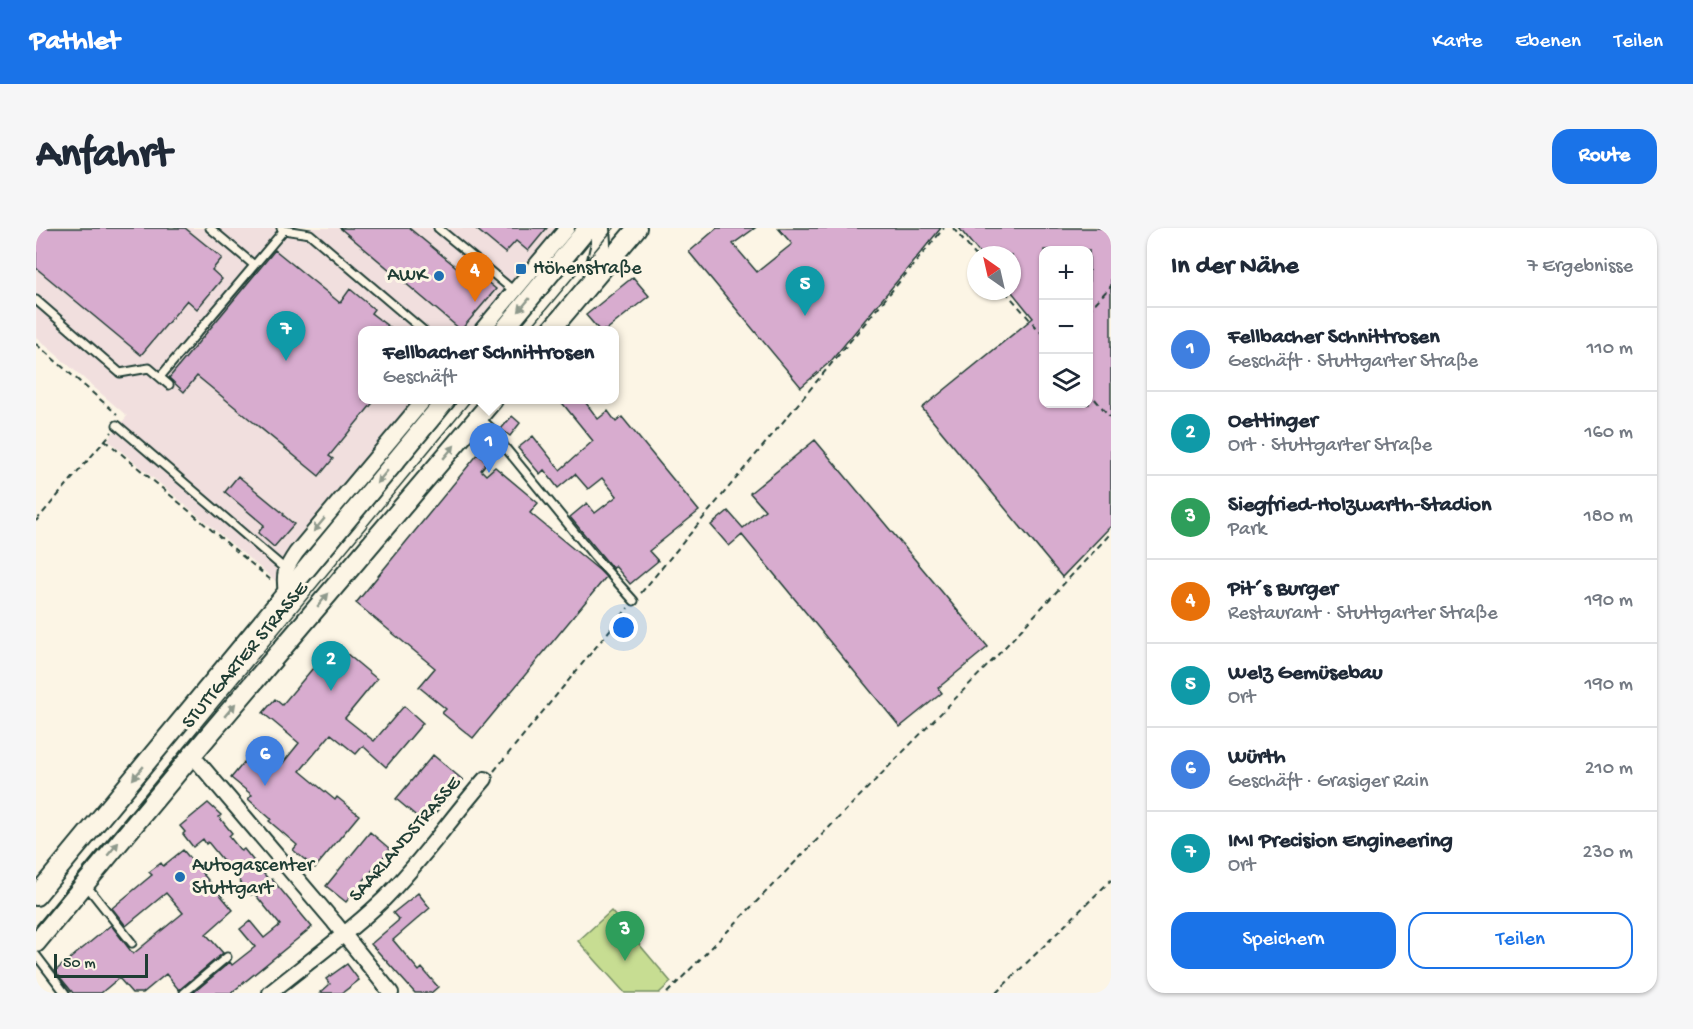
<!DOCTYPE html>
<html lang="de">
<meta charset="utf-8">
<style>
body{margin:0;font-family:"Gochi Hand",sans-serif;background:#f6f6f7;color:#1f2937}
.controls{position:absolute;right:18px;top:18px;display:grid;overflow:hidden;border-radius:12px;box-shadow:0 2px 4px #0004}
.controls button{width:54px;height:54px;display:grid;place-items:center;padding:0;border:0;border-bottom:2px solid #e0e1e3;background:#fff;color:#1f2937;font:30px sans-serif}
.compass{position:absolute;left:931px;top:18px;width:54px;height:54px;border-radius:50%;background:#fff;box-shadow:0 2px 4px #0004;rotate:326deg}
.scale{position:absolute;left:18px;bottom:15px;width:94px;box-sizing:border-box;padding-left:6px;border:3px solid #1f3d34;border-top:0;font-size:16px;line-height:21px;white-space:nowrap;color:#1f3d34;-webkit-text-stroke:4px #fcf5e5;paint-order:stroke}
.you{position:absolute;left:588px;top:400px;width:21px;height:21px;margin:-15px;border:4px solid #fff;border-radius:50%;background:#1a73e8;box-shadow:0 0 0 9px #1a73e833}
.badge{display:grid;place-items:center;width:39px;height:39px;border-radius:50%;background:#1a73e8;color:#fff;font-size:20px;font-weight:700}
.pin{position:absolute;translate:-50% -50px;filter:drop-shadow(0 2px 3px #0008)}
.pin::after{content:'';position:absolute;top:32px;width:21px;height:18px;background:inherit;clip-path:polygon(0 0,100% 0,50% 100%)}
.popup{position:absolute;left:322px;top:98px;width:261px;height:78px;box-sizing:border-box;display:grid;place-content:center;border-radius:12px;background:#fff;filter:drop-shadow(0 2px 4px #0005);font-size:20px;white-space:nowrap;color:#747a83}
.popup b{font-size:22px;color:#1f2937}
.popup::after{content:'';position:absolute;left:50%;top:100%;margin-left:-12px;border:12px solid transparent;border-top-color:#fff}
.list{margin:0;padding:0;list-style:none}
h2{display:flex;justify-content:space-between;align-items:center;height:78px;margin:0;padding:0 24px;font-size:26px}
h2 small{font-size:20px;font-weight:400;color:#747a83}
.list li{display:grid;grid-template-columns:39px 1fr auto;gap:18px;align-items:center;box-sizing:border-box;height:84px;padding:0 24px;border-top:2px solid #e0e1e3}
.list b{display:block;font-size:22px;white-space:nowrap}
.list p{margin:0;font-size:20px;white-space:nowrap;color:#747a83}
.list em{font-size:20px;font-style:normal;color:#747a83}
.actions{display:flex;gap:12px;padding:18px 24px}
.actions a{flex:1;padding:14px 0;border:2px solid #1a73e8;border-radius:18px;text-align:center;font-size:21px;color:#1a73e8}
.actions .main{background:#1a73e8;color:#fff}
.icon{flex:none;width:33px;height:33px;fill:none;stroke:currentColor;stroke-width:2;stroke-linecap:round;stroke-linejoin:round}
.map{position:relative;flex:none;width:1075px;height:765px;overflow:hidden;border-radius:18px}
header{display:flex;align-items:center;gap:36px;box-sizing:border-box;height:84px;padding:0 30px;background:#1a73e8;color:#fff}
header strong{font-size:28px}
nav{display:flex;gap:33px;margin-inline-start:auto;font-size:21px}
.intro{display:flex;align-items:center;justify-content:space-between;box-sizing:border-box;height:144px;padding:0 36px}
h1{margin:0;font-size:42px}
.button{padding:15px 27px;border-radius:18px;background:#1a73e8;color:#fff;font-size:21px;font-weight:700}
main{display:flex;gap:36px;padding:0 36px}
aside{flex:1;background:#fff;border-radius:18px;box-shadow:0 2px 4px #0004}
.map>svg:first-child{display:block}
</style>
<header>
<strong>Pathlet</strong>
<nav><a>Karte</a><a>Ebenen</a><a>Teilen</a></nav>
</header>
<div class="intro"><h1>Anfahrt</h1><a class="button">Route</a></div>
<main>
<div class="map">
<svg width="1075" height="765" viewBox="0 0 1075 765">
<rect width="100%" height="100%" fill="#fcf5e5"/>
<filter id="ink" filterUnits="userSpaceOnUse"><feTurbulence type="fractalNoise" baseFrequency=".0167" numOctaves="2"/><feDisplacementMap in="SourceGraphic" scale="12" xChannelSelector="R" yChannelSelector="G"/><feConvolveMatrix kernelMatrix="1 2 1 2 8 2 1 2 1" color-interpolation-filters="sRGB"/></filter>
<g filter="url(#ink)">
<path fill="#f1dfde" d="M0 0H525L443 102 327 103V172H388L241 354 72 212 91 188 0 109Z"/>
<path fill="#c7dd92" stroke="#738d63" stroke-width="1.5" d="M575 683 635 754 623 765H589L542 713Z"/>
<path fill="#d8accf" stroke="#1f3d34" stroke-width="1.5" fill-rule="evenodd" d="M0 0H149L186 30 176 42 186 51 161 81 151 72 105 127 0 40Z
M304 0H373L424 42 429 36 460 61 425 102Z
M439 0H511L492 23 480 13 469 25Z
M681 0H719L697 16 721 44 756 16 742 0H905L795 133 765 159 653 24Z
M923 0H1075V298L1026 349 886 180 997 90 976 64V27H945ZM1008 22H1053V176H1008Z
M239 22 304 75 314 61 338 81 335 85 357 102H327V171H340L293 228 297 231 283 248 161 148 148 164 133 150Z
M597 49 613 68 570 102H563L550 87Z
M523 171H547L562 191 572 183 580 194 586 189 663 283 613 323 622 333 594 356 579 338 577 341 534 289 551 275 559 285 581 268 566 250 552 261 539 246 522 260 508 242 504 246 482 220 497 208 524 242 557 213Z
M476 188 484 195 474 208 465 201Z
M779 212 952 419 902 460 906 465 864 499 706 307 693 318 675 297 692 283 707 300 729 282 714 265Z
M442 226 451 234 445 242 450 247 459 239 502 275 494 285 563 342 570 349 437 510 406 485 410 481 383 459 399 440 320 375Z
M202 248 248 286 247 287 258 296 238 319 222 305 228 297 189 264Z
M298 415 341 451 309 490 338 513 368 478 387 495 350 539 327 518 320 526 295 506 264 543 299 572 301 569 323 587 279 640 257 622 261 617 233 593 235 591 212 571 216 567 195 550 224 515 247 535 263 515 227 485 239 471 246 477Z
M397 527 427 552 390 596 360 571Z
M172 575 185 587 183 589 196 605 193 608 205 623 208 621 233 652 236 651 276 699 195 765H157L194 734 196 737 219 719 204 701 214 693 228 710 244 697 218 665 215 667 172 614 170 616 167 611 157 619 147 606 149 604 144 598Z
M334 604 354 621 310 674 290 658Z
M147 622 197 682 170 706 187 725 143 762 130 746 107 765H96L83 750 65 765H37L19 743 75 697 97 726 147 685 130 665 90 698 76 680 116 647 113 644 125 635 127 638Z
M382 665 394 680 357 712 383 743 386 740 402 759 395 765H379L335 716 363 692 357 685Z
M311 736 323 752 306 765H284L294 756 290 751Z"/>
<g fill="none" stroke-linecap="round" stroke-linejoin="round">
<g stroke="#1f3d34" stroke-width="11">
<path id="service" d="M174 0 218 37
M402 0 478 63
M248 2 274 6 388 103
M0 72 84 145 113 140 133 157
M124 149 248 2 245 0
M443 189 454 199 463 212 558 328 598 373
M81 197 249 341
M50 657 96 715
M0 727 29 765
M148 765 191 729"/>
</g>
<g stroke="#1f3d34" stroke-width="18">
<path id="minor" d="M445 103 531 0
M250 365C247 346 249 341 260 325L388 172
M156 527 298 694 355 765
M234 765C272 734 313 705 348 671 385 634 415 590 449 551"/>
</g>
<g stroke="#1f3d34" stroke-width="22">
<path id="secondary" d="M557 50 565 15 564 0
M467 103 552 0
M514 103 601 0
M0 668 410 172
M0 715 156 527 457 172"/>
</g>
<path stroke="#1f3d34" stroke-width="2" stroke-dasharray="6 4.5" stroke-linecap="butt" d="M917 0 940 28
M969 63 1008 108
M1052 83 1075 58
M0 116 81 186
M1052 163 1075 190
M69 212 236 353
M0 293 76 204
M605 365 908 0
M458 543 592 380
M631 765 957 432 1075 305
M960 765 1075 652"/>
<use href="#service" stroke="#fcf5e5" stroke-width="7"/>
<use href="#minor" stroke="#fcf5e5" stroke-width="14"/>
<use href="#secondary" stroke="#fcf5e5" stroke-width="18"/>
<path stroke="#1f3d34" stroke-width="1.5" d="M492 103 578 0
M0 698 435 172"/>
</g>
<defs><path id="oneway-solid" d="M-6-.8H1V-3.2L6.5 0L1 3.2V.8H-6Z" transform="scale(1.5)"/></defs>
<g fill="#8e998c">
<use href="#oneway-solid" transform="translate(488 77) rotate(130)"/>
<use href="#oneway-solid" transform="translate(413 224) rotate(-50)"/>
<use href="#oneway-solid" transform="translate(346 249) rotate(130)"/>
<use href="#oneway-solid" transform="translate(283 297) rotate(130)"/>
<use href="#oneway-solid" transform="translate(287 372) rotate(-50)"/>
<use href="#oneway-solid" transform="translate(194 482) rotate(-50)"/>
<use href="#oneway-solid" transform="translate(102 545) rotate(130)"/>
<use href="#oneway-solid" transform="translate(77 621) rotate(-50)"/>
</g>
</g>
<g fill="#1f6fb2" stroke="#fcf5e5" stroke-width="2">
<rect x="479" y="35" width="12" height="12" rx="3"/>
<circle cx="403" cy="48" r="6"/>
<circle cx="144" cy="649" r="6"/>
</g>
<g text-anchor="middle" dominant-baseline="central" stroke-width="6" stroke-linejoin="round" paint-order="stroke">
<g font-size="20" fill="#1f3d34" stroke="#fcf5e5" text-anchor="start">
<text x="497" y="41">Höhenstraße</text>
<text x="391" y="48" text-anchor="end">AWK</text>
<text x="156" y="638">Autogascenter<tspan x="156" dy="23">Stuttgart</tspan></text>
</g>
<g font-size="20" fill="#1f3d34" stroke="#fcf5e5">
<text transform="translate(210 428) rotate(-50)">STUTTGARTER STRASSE</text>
<text transform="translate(370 612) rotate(-49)">SAARLANDSTRASSE</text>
</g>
</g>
</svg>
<div class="controls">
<button>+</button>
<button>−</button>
<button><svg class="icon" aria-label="layers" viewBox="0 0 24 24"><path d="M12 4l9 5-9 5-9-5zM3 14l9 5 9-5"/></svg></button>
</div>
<svg class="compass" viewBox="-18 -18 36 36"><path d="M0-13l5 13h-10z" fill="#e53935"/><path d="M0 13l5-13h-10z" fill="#747a83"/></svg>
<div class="scale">50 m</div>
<div class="you"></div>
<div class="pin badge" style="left:453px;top:245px;background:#3f7fe0">1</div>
<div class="popup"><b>Fellbacher Schnittrosen</b>Geschäft</div>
<div class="pin badge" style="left:295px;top:463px;background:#0f9aa8">2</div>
<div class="pin badge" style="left:589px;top:733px;background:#2e9e5b">3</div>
<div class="pin badge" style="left:439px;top:74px;background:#e8710a">4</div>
<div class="pin badge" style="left:769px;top:88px;background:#0f9aa8">5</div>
<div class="pin badge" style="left:229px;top:558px;background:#3f7fe0">6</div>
<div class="pin badge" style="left:250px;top:133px;background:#0f9aa8">7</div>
</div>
<aside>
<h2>In der Nähe<small>7 Ergebnisse</small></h2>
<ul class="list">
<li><span class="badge" style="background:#3f7fe0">1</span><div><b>Fellbacher Schnittrosen</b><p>Geschäft · Stuttgarter Straße</p></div><em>110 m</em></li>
<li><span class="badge" style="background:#0f9aa8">2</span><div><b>Oettinger</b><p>Ort · Stuttgarter Straße</p></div><em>160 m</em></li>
<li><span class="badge" style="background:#2e9e5b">3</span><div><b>Siegfried-Holzwarth-Stadion</b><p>Park</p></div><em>180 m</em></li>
<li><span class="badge" style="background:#e8710a">4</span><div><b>Pit´s Burger</b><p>Restaurant · Stuttgarter Straße</p></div><em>190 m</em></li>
<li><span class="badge" style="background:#0f9aa8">5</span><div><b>Welz Gemüsebau</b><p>Ort</p></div><em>190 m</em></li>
<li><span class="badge" style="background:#3f7fe0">6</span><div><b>Würth</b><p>Geschäft · Grasiger Rain</p></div><em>210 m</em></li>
<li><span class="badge" style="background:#0f9aa8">7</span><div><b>IMI Precision Engineering</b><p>Ort</p></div><em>230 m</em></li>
</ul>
<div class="actions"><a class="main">Speichern</a><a>Teilen</a></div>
</aside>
</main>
